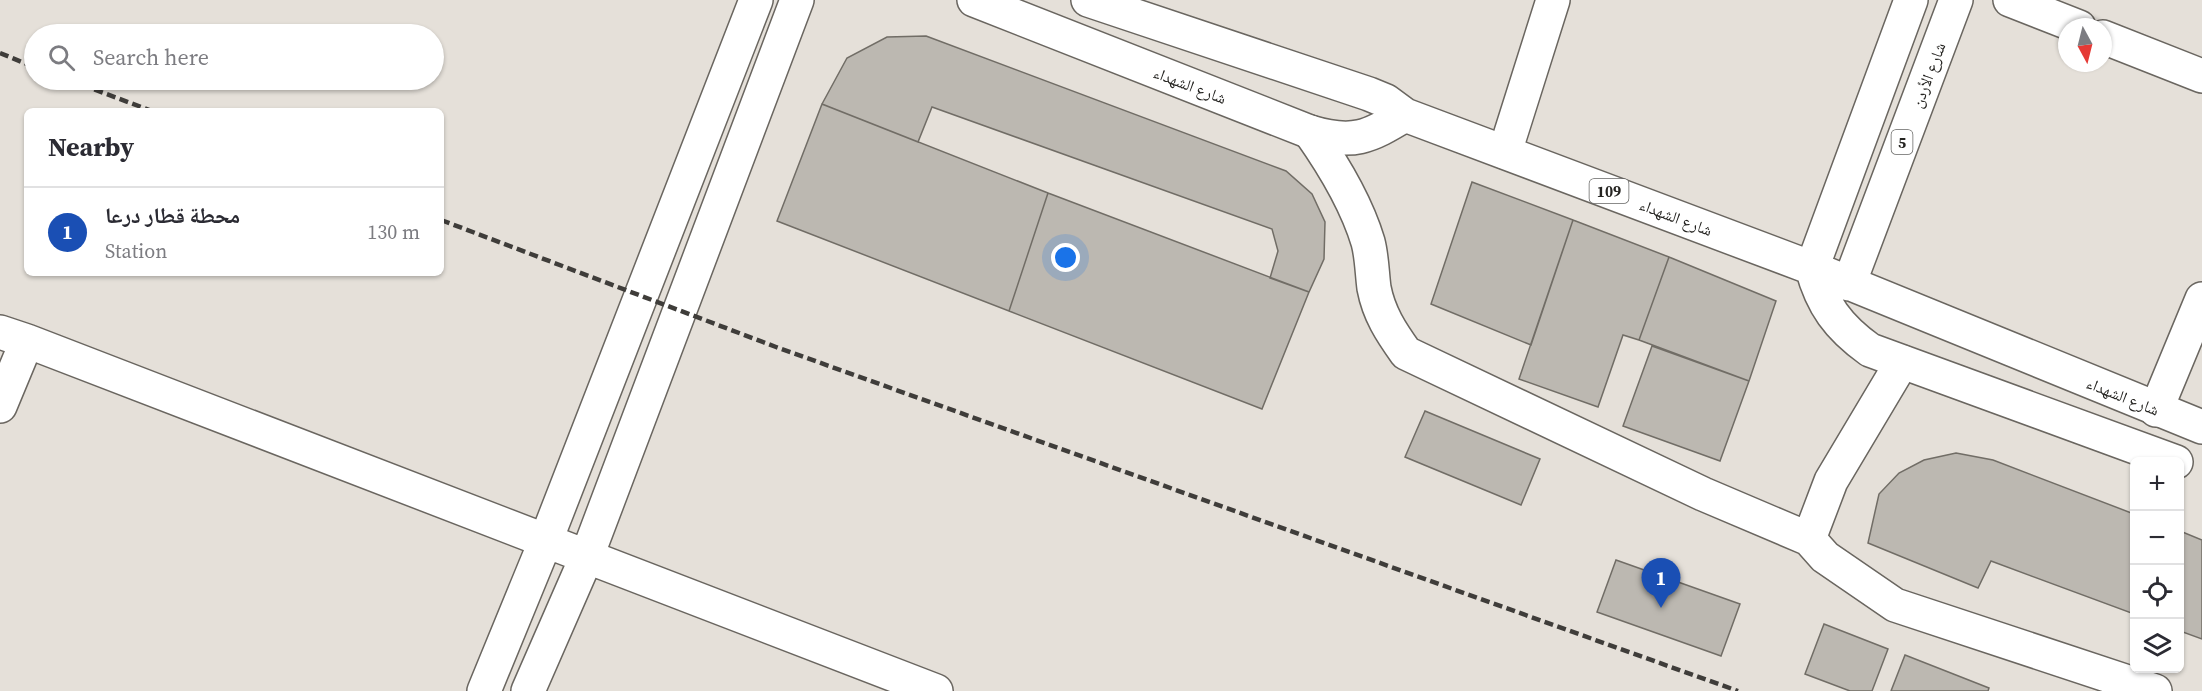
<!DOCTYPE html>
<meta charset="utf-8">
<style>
body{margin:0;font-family:"Source Serif 4","Noto Naskh Arabic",serif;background:#f7f7f7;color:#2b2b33}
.controls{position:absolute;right:18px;bottom:18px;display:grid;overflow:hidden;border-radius:9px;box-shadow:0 2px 4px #0004}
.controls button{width:54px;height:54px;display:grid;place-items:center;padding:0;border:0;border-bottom:2px solid #e1e1e2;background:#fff;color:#2b2b33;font:30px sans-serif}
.compass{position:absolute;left:2058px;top:18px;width:54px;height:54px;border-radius:50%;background:#fff;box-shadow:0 2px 4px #0004;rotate:173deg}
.you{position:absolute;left:1066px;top:258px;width:21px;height:21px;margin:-15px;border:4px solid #fff;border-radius:50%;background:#1a73e8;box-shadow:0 0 0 9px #1a73e833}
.badge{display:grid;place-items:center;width:39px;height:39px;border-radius:50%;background:#0b8043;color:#fff;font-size:20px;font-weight:700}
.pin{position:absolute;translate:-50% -50px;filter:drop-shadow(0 2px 3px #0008)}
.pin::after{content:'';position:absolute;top:32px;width:21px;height:18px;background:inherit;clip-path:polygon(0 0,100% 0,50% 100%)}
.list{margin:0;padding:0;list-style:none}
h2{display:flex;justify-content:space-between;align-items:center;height:78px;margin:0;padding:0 24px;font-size:26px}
h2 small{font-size:20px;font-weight:400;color:#7c7c81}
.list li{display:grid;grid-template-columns:39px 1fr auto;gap:18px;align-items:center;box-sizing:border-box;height:90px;padding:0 24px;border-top:2px solid #e1e1e2}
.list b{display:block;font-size:22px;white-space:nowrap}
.list p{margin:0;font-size:20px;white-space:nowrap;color:#7c7c81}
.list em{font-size:20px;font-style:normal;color:#7c7c81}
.icon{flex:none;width:33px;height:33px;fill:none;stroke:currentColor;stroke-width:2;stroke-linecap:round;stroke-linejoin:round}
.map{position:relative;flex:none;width:2202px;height:691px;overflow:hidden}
.search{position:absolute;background:#fff;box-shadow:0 2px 4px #0004;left:24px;top:24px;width:420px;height:66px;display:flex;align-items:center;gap:15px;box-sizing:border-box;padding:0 21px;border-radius:33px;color:#7c7c81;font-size:22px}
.panel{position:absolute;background:#fff;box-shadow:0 2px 4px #0004;left:24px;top:108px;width:420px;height:168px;border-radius:9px}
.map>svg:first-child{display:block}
</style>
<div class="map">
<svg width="2202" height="691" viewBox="0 0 2202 691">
<rect width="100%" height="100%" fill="#e5e0d9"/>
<path fill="#bcb8b1" stroke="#716d66" stroke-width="1.5" d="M926 36 1286 171 1312 194 1325 222 1324 259 1309 292 1270 278 1278 251 1272 229 932 107 918 142 822 104 847 58 887 37Z
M822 104 1048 193 1009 311 777 221Z
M1472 182 1573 220 1531 345 1431 304Z
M1048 193 1309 292 1262 409 1009 311Z
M1573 220 1669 257 1639 340 1623 335 1598 407 1519 379Z
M1669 257 1776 301 1749 381 1639 340Z
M1652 346 1749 381 1720 461 1623 426Z
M1425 411 1540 459 1521 505 1405 457Z
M1956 453 1993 460 2134 514V614L1991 561 1978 588 1868 543 1879 494 1899 473 1924 460Z
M2180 531 2202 540V639L2180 631Z
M1616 560 1740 604 1721 656 1597 612Z
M1824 624 1888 649 1872 691H1850L1805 674Z
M1905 655 1989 688 1988 691H1891Z"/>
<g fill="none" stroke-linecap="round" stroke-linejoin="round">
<g stroke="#6a6660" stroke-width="36">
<path id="minor" d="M1310 132C1334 166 1356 202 1368 242 1372 257 1372 273 1374 288 1379 314 1391 332 1406 353L1703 494 1809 539 1831 481 1902 362
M1505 152 1553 0
M0 332 27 341 936 691
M0 406 27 341
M2156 410 2202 299
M1809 539 1825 557 1895 605 2155 691
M484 691 546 540 756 0
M528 691 587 556 797 0"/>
</g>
<g stroke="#6a6660" stroke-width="36">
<path id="tertiary" d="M2010 0 2079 27
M2103 37 2202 76"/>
</g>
<g stroke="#6a6660" stroke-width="36">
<path id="primary" d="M974 0 1310 132C1353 145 1369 137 1405 115
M1088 0 1369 94 1386 101 1405 115 1812 268 2202 427
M1812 268C1822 305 1838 327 1870 350L2176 462
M1812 268 1911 0
M1849 284 1956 0"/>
</g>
<use href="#minor" stroke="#fff" stroke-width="33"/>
<use href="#tertiary" stroke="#fff" stroke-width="33"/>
<use href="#primary" stroke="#fff" stroke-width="33"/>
<path stroke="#3f3d3a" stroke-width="4.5" stroke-dasharray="9 4.5" stroke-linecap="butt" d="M0 53 34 67
M69 80 152 111
M441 220 776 347 1738 691"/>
</g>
<g text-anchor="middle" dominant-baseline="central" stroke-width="5" stroke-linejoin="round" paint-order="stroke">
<g fill="#fff" stroke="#666664" stroke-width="1.5">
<rect x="1891.5" y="130" width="21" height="24" rx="4.5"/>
<rect x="1589.5" y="179" width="39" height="24" rx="4.5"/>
</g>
<g font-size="15" font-weight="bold" fill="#252421">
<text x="1902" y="142">5</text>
<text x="1609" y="191">109</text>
</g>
<g font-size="16" fill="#252421" stroke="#fff">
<text transform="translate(1928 75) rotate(-69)">شارع الأردن</text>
<text transform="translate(1190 85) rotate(21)">شارع الشهداء</text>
<text transform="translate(1676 217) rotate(21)">شارع الشهداء</text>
<text transform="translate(2123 396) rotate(22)">شارع الشهداء</text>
</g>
</g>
</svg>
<div class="controls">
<button>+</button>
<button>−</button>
<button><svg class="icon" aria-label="locate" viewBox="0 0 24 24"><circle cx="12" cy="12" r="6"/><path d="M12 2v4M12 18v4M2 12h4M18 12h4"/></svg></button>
<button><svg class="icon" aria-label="layers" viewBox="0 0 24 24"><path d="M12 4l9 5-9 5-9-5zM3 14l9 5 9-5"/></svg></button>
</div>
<svg class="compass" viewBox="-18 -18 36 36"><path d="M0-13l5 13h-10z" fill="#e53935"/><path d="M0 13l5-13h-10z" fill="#7c7c81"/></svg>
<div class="you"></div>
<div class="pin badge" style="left:1661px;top:608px;background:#1a4fb4">1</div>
<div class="search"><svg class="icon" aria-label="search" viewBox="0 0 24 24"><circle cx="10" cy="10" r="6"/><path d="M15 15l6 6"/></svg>Search here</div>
<section class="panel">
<h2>Nearby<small></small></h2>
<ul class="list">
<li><span class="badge" style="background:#1a4fb4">1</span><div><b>محطة قطار درعا</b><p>Station</p></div><em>130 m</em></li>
</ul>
</section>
</div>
